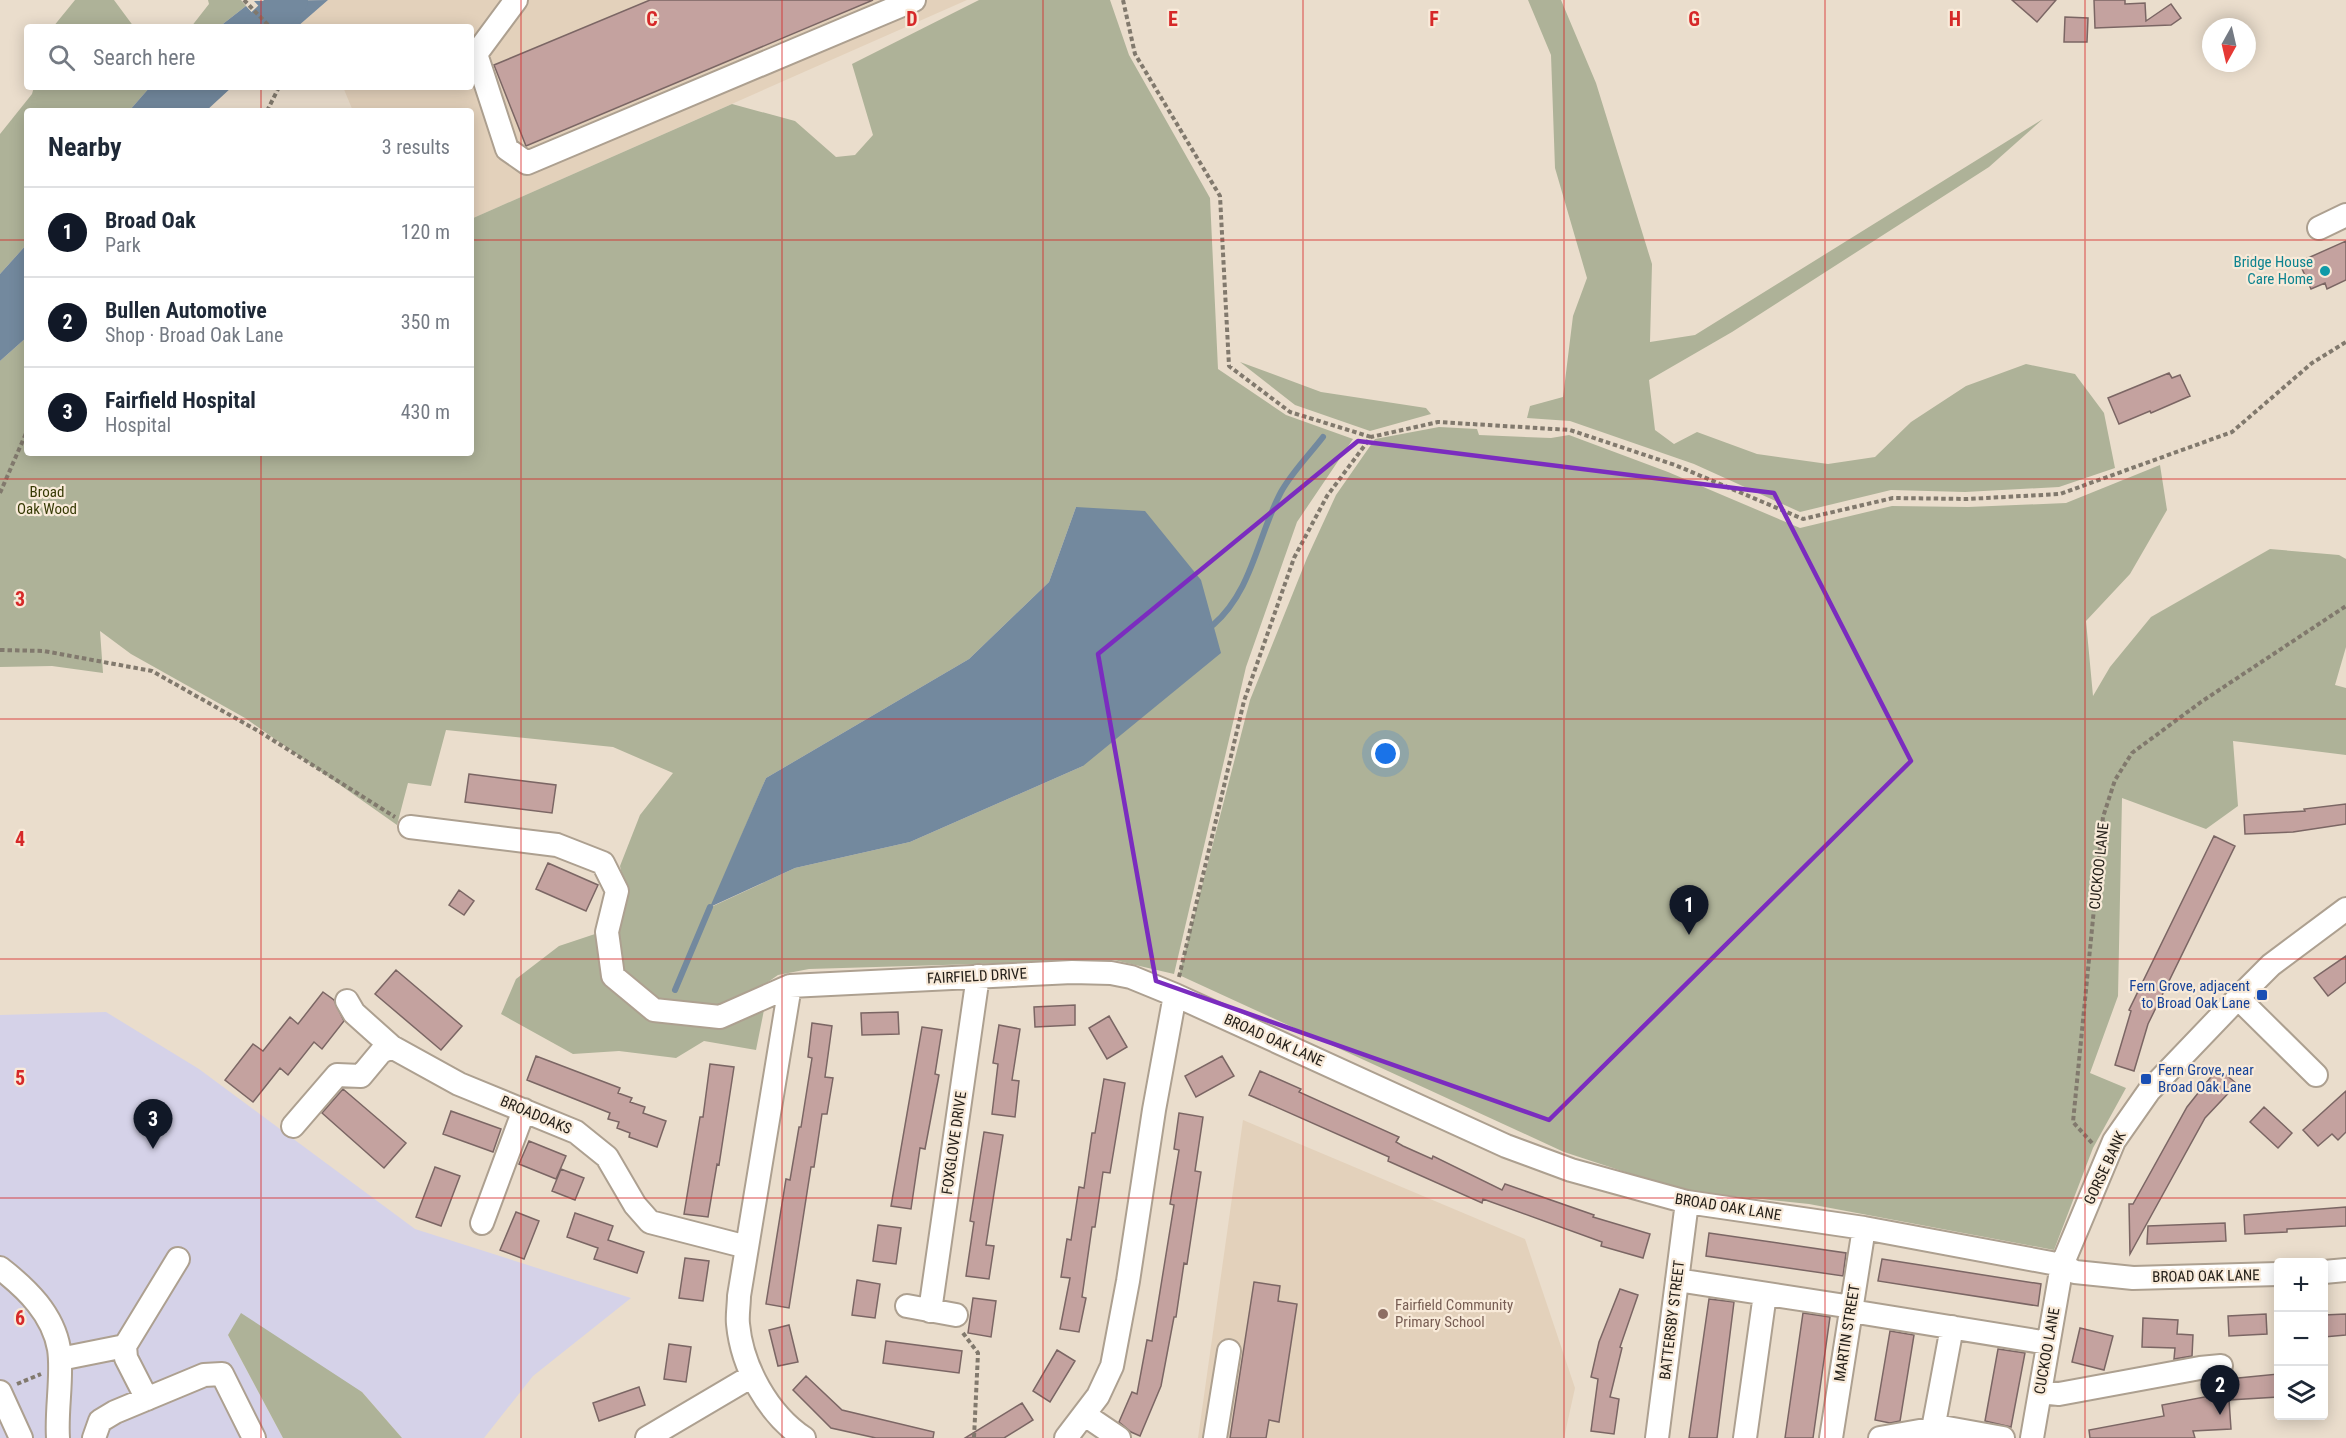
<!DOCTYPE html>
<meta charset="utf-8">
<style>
body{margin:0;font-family:"Roboto Condensed",sans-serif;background:#f6f6f7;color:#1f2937}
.controls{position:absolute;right:18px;bottom:18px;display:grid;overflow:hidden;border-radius:6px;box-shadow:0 3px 15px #0003}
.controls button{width:54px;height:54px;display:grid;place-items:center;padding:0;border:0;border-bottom:2px solid #e0e1e3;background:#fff;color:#1f2937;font:30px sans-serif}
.compass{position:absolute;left:2202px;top:18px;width:54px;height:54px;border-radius:50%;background:#fff;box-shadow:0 3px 15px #0003;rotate:188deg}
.you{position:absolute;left:1386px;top:754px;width:21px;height:21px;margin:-15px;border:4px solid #fff;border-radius:50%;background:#1a73e8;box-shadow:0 0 0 9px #1a73e833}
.badge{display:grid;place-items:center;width:39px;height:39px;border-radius:50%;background:#111827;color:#fff;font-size:20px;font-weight:700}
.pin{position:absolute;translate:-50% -50px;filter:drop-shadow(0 2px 3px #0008)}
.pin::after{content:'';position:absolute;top:32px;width:21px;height:18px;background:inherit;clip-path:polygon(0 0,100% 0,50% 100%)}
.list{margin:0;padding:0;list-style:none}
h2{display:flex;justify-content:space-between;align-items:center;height:78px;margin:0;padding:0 24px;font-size:26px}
h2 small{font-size:20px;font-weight:400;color:#747a83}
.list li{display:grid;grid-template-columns:39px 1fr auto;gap:18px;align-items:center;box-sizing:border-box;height:90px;padding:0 24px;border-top:2px solid #e0e1e3}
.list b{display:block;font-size:22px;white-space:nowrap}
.list p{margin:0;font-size:20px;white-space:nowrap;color:#747a83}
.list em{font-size:20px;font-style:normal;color:#747a83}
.icon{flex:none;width:33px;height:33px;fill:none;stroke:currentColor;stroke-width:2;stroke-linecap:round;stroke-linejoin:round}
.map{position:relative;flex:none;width:2346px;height:1438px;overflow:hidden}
.search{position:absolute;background:#fff;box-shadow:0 3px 15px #0003;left:24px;top:24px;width:450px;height:66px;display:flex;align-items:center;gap:15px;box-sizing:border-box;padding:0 21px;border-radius:6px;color:#747a83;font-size:22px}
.panel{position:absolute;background:#fff;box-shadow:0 3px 15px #0003;left:24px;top:108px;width:450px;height:348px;border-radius:6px}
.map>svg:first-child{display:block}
</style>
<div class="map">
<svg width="2346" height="1438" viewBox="0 0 2346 1438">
<rect width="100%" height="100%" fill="#eaddcc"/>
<path fill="#e3d1bb" d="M328 0H967L471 219V111H353L343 87H471V27H297Z
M1243 1120 1525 1239 1575 1388 1564 1438H1198Z"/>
<path fill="#d5d2e8" d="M106 1012 199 1069 415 1229 631 1298 533 1376 484 1438H402L362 1392 228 1335 283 1438H0V1015Z"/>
<path fill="#aeb298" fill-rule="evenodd" d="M75 0H114L134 27H53Z
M208 0H241L246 6 219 27H191L209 4Z
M979 0H1110L1129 55 1210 198 1218 369 1286 415 1353 439 1297 522 1246 667 1174 974 1114 960 809 969 778 975 755 991 717 1011 658 1005 621 973 613 934 626 894 620 866 640 815 673 773 613 747 446 730 431 786 408 783 397 825 245 718 131 654 100 631 103 673 52 666 0 667V361L27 337V453H471V219L732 104 795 121 836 157 855 155 873 135 852 64ZM1076 507 1083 766 910 842 795 868 711 907 766 778 969 659 1049 582Z
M1528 0H1561L1596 83 1652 264 1650 342 1695 335 2043 119 1989 167 1732 332 1649 380 1655 430 1674 444 1697 432 1757 454 1828 464 1875 457 1911 422 1966 386 2026 364 2075 374 2104 413 2115 468 2059 487 1965 492 1891 490 1800 512 1694 464 1570 421 1527 418 1530 406 1563 397 1573 316 1587 278 1555 168 1551 55Z
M34 87H150L129 111H27V244L0 274V134L32 94Z
M1240 362 1321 392 1426 408 1431 414 1370 431 1295 405Z
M1439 427 1477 429 1479 435 1551 438 1569 435 1668 472 1800 528 1892 506 1968 507 2066 503 2160 465 2167 510 2130 574 2086 621 2093 696 2110 667 2151 617 2270 549 2339 555 2346 559V647L2335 685 2346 688V755L2233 741 2238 806 2206 829 2122 798 2118 996 2090 1073 2126 1088 2093 1148 2054 1250 1809 1204 1683 1191 1564 1152 1179 975 1250 700 1307 558 1336 495 1375 439Z
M601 932 607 980 653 1015 765 1005 756 1050 704 1041 676 1058 619 1051 573 1054 501 1014 516 979 559 946Z
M241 1313 362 1392 402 1438H283L228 1335Z"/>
<path fill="#73899e" d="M328 0 297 27H278L254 1Z
M246 6 265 27H219Z
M150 87H232L206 111H129Z
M27 244V337L0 361V274Z
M1076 507 1145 511 1201 580 1221 653 1083 766 910 842 795 868 710 907 766 778 969 659 1049 582Z"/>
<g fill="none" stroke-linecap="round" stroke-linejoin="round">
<path stroke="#73899e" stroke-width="6" d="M1213 625C1253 590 1257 537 1281 492 1292 472 1310 454 1323 437
M675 990 710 907"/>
<path stroke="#73899e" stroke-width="36" d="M262 27 290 0"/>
</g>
<path fill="#c4a29f" stroke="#7b6664" stroke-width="1.5" d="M650 0H873L526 146 494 65Z
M2012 0H2056L2037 22Z
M2094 0H2125V4L2145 3 2146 21 2171 4 2181 18 2171 25 2095 28Z
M2065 17 2088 18 2087 42H2064Z
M2346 241V280L2327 289 2325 283 2311 289 2299 262Z
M2169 373 2172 378 2180 375 2190 396 2151 413 2150 411 2119 424 2108 398Z
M469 774 556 785 552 813 465 802Z
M2346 804V824L2293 832 2245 834 2244 815 2305 811 2304 809Z
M2214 836 2235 846 2148 1024 2134 1071 2115 1065 2131 1011 2129 1010Z
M548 863 598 885 586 911 536 889Z
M459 890 474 901 464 915 449 905Z
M2346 956V982L2328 996 2314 978Z
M396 970 462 1026 441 1050 375 994Z
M323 992 334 1000 344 1021 322 1049 314 1042 288 1075 280 1068 253 1102 225 1080 253 1044 263 1051 290 1017 298 1024Z
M1075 1005V1025L1035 1027 1034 1007Z
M898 1012 899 1034 862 1035 861 1013Z
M1109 1016 1127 1047 1107 1059 1089 1028Z
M812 1023 832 1026 825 1077 833 1078 827 1114H822L814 1167H811L789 1308 766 1304 786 1179 790 1180 799 1127H801L812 1058 808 1057Z
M999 1025 1020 1029 1012 1080 1019 1081 1015 1117 992 1114 998 1064 993 1063Z
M922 1027 942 1030 935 1074 939 1075 925 1149 920 1148 911 1209 891 1206Z
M536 1056 620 1088 618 1093 632 1098 630 1102 645 1107 643 1113 666 1121 657 1147 629 1137 630 1133 617 1128 619 1122 608 1119 610 1113 527 1080Z
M1222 1056 1234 1076 1196 1097 1185 1076Z
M710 1064 734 1067 719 1165 717 1164 708 1217 684 1214 700 1117H703Z
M2218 1068 2237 1084 2205 1118 2130 1254 2129 1204H2133L2187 1107Z
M1260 1071 1301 1089 1299 1092 1399 1137 1396 1142 1403 1146 1432 1159 1433 1156 1502 1190 1505 1184 1594 1215 1593 1217 1650 1234 1643 1258 1601 1246 1602 1242 1483 1199 1482 1203 1388 1161 1389 1157 1249 1095Z
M1104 1079 1125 1083 1110 1173 1103 1172 1095 1227H1092L1082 1297 1086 1298 1079 1332 1060 1329 1070 1278 1061 1277 1067 1239 1071 1240 1079 1187 1084 1188 1092 1133H1095Z
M343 1089 406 1143 384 1168 322 1113Z
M2346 1091V1132L2338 1140 2332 1134 2318 1146 2303 1130Z
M2264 1107 2292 1133 2278 1148 2250 1122Z
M451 1111 501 1129 493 1152 443 1134Z
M1179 1113 1203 1117 1195 1171 1201 1172 1187 1264 1184 1263 1176 1317H1174L1161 1386 1140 1436 1131 1432 1119 1422 1132 1392 1137 1394 1147 1340 1152 1341 1174 1205 1170 1204 1179 1150 1174 1149Z
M984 1132 1003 1135 986 1245 994 1246 989 1279 966 1276 974 1222 970 1221Z
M529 1141 566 1156 556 1179 519 1164Z
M435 1167 460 1176 441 1226 416 1217Z
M561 1169 584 1178 575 1200 552 1191Z
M2346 1207V1226L2287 1229V1232L2245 1234 2244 1215Z
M516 1212 539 1221 524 1259 500 1250Z
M575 1213 613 1226 608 1240 644 1252 637 1273 594 1259 598 1248 567 1237Z
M2225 1223 2226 1241 2147 1244 2148 1226Z
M878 1225 901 1228 896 1264 873 1261Z
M1709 1233 1846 1253 1843 1276 1706 1256Z
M685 1258 709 1261 703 1301 679 1298Z
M1882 1259 2041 1284 2038 1306 1878 1281Z
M857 1280 880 1284 875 1318 852 1315Z
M1254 1282 1280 1286 1278 1301 1297 1304 1279 1422 1269 1420 1266 1438H1230Z
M1620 1289 1638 1295 1620 1347 1622 1348 1610 1397 1619 1399 1614 1434 1591 1431 1598 1379 1591 1377 1599 1342Z
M973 1298 996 1301 991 1337 968 1333Z
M1709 1299 1734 1302 1717 1438H1689Z
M1803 1313 1830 1317 1813 1438H1785Z
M2266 1314 2267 1334 2229 1336 2228 1316Z
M2346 1314V1335L2324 1337V1315Z
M2143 1318 2178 1320 2177 1334 2193 1335 2192 1356 2174 1359 2175 1348 2142 1347Z
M789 1325 798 1362 778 1366 769 1330Z
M2080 1328 2113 1336 2104 1370 2072 1362Z
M1890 1331 1914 1335 1900 1421 1890 1423 1875 1420Z
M886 1341 962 1351 959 1373 883 1363Z
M669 1344 691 1347 686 1382 664 1379Z
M1998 1349 2025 1353 2011 1427 1985 1421Z
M1057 1350 1075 1361 1050 1402 1033 1391Z
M2278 1374V1397L2229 1400 2231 1429 2193 1431 2195 1438H2090L2089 1430 2164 1416 2162 1405 2210 1396 2208 1381Z
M806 1376 842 1410 934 1432 933 1438H876L831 1428 793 1390Z
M639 1387 645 1405 599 1421 593 1403Z
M1022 1403 1033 1420 1004 1438H965Z"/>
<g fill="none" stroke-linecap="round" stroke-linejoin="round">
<g stroke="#ada090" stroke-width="26">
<path id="minor" d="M516 0 476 54 507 149 527 163 914 0
M2319 228 2346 215
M410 827 557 845 603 863 617 891 607 932 613 976 654 1010 720 1017 790 986
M2238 998 2316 1075
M347 1001 354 1013 392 1047
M293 1126 337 1075 361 1076 381 1052 392 1047 459 1084 576 1132 607 1157 635 1205 650 1222 747 1247
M482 1223 524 1110
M0 1268C27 1289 53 1314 59 1349 63 1375 56 1410 58 1438
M2324 1272 2346 1270
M1677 1280 1852 1307
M907 1306 956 1315
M930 1311 978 976
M1851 1311 2048 1343
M125 1346 126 1358 147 1399
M60 1359 125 1346 178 1259
M0 1392 21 1438
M2040 1392 2059 1394 2200 1368 2221 1366
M1085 1415 1119 1438
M1933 1429 1952 1327
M94 1438 100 1421 115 1412 204 1375 222 1374 254 1438
M647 1438 752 1376
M804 1438C768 1414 742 1367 738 1324 737 1315 739 1305 739 1296L790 986 1072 972 1111 973 1131 977 1175 995 1506 1146 1571 1170 1687 1202 1864 1228 2062 1265 2075 1272 2133 1278 2278 1274
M1066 1438 1098 1396 1112 1366 1128 1281 1154 1110 1175 995
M1215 1438 1229 1351
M1657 1438 1687 1202
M1745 1438 1765 1294
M1831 1438 1864 1228
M1880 1438 1942 1427 2003 1438
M2032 1438 2062 1265 2114 1141 2149 1091 2238 998 2271 965 2346 909"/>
</g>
<path stroke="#81796d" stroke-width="4" stroke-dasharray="4.5 3" stroke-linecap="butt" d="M244 0 270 27
M1123 0 1135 54 1220 196 1229 366 1290 412 1371 437
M267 111 279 87
M0 493 27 431
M0 650 44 651 152 671 260 732 395 817
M1179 977 1244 701 1294 558 1327 496 1371 437 1438 422 1570 430 1675 465 1803 519 1893 498 1967 499 2060 494 2232 432 2312 363 2346 342
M2092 1143 2073 1122 2103 817 2115 780 2132 753 2201 702 2346 606
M963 1333 978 1353 974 1438
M17 1384 41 1374"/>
<use href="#minor" stroke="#fff" stroke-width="22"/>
</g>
<path fill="none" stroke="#7b2cbf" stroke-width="4.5" stroke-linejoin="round" d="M1358 441 1774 493 1911 761 1549 1120 1156 981 1098 654Z"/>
<path fill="none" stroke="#d62828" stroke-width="1.5" stroke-opacity="0.55" d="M261 0V27M521 0V1438M782 0V1438M1043 0V1438M1303 0V1438M1564 0V1438M1825 0V1438M2085 0V1438M261 87V111M0 240H27M471 240H2346M261 453V1438M0 479H2346M0 719H2346M0 959H2346M0 1198H2346"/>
<circle fill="#0f9aa8" stroke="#f8ead9" stroke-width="2" cx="2325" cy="271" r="6"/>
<g fill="#1a4fb4" stroke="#f8ead9" stroke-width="2">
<rect x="2256" y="989" width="12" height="12" rx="3"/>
<rect x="2140" y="1073" width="12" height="12" rx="3"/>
</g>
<circle fill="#8d6e63" stroke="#f8ead9" stroke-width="2" cx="1383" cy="1314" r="6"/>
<g text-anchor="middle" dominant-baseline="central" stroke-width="4.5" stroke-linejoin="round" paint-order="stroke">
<g font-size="15" fill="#0d838f" stroke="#f8ead9" text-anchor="end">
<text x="2313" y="262">Bridge House<tspan x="2313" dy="17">Care Home</tspan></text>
</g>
<g font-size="15" fill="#373b06" stroke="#f8ead9">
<text x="47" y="492">Broad<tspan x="47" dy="17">Oak Wood</tspan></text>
</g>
<g font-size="15" fill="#25201a" stroke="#f8ead9">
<text transform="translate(2099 866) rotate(-84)">CUCKOO LANE</text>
<text transform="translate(977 976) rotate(-3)">FAIRFIELD DRIVE</text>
<text transform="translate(1274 1040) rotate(24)">BROAD OAK LANE</text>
<text transform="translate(536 1115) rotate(23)">BROADOAKS</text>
<text transform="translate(954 1143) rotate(-82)">FOXGLOVE DRIVE</text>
<text transform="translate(2105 1168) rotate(-65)">GORSE BANK</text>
<text transform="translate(1728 1207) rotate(9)">BROAD OAK LANE</text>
<text transform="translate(2206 1276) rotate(-1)">BROAD OAK LANE</text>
<text transform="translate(1672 1320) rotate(-83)">BATTERSBY STREET</text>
<text transform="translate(1847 1333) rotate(-81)">MARTIN STREET</text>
<text transform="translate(2047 1351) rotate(-80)">CUCKOO LANE</text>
</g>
<g font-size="15" fill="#164399" stroke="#f8ead9" text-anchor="end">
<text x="2250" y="986">Fern Grove, adjacent<tspan x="2250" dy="17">to Broad Oak Lane</tspan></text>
<text x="2158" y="1070" text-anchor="start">Fern Grove, near<tspan x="2158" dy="17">Broad Oak Lane</tspan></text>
</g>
<g font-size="15" fill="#785e54" stroke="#f8ead9" text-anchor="start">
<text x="1395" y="1305">Fairfield Community<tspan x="1395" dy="17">Primary School</tspan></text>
</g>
</g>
<g font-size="20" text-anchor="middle" font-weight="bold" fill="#d62828" stroke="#f8ead9" stroke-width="4.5" stroke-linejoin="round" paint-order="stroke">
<text x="652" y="26">C</text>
<text x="912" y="26">D</text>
<text x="1173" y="26">E</text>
<text x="1434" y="26">F</text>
<text x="1694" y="26">G</text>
<text x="1955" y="26">H</text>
<text x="20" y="606">3</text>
<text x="20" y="846">4</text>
<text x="20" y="1085">5</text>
<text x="20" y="1325">6</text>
</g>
</svg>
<div class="controls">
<button>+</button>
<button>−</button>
<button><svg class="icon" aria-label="layers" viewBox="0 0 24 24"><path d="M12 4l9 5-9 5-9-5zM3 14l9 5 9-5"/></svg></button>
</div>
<svg class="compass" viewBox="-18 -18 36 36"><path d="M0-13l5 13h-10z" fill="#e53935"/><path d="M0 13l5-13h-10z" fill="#747a83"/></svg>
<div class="you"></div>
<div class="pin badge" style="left:1689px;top:935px">1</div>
<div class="pin badge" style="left:2220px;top:1415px">2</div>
<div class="pin badge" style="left:153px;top:1149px">3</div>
<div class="search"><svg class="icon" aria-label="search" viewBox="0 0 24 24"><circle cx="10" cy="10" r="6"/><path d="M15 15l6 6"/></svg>Search here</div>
<section class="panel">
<h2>Nearby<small>3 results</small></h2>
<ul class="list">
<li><span class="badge">1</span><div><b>Broad Oak</b><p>Park</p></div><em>120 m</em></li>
<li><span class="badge">2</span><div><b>Bullen Automotive</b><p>Shop · Broad Oak Lane</p></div><em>350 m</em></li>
<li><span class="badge">3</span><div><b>Fairfield Hospital</b><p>Hospital</p></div><em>430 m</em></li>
</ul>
</section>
</div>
